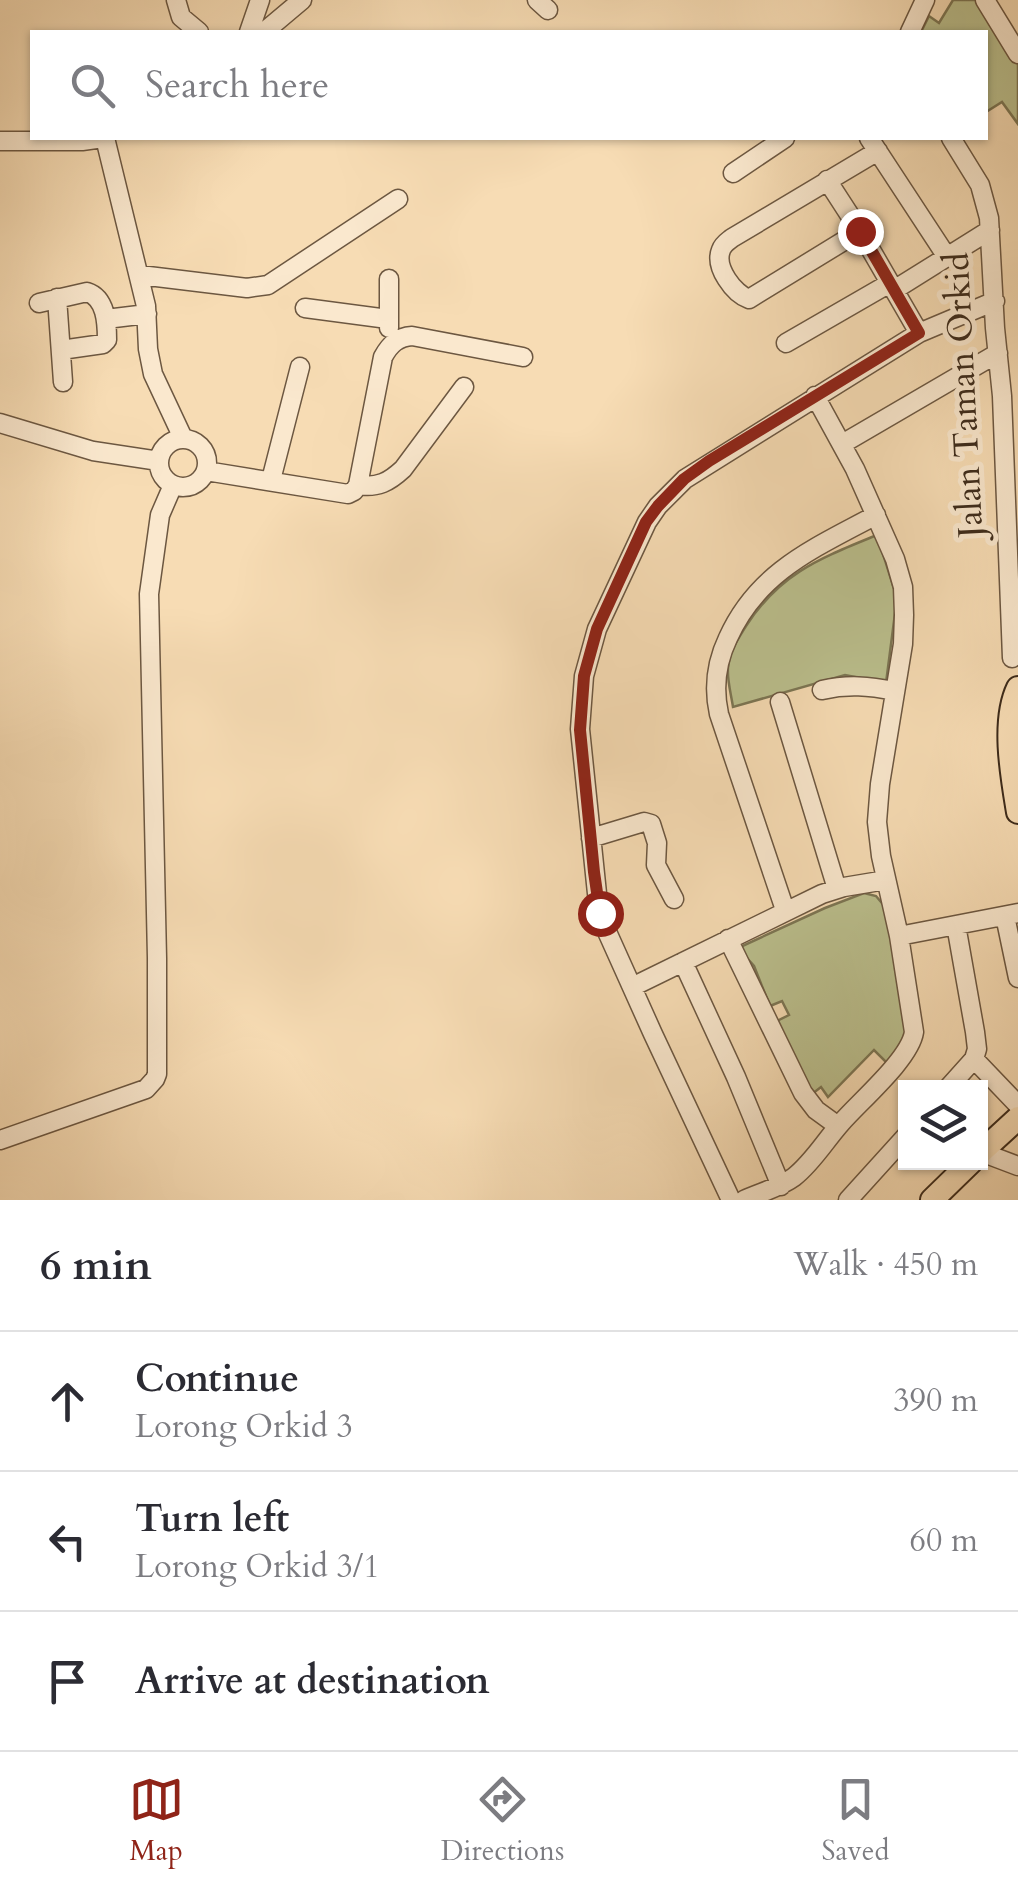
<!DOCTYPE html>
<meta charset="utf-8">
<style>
body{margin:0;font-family:Cardo,serif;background:#f2f2f3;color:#2b2b33}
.controls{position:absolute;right:30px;bottom:30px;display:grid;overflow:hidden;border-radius:0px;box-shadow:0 2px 8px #0004}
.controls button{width:90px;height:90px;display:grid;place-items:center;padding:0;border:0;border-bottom:2px solid #e1e1e2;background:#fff;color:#2b2b33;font:50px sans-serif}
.stop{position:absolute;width:30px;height:30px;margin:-22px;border:8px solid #8f2418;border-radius:50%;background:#fff}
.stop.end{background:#8f2418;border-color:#fff;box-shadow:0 2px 10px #0008}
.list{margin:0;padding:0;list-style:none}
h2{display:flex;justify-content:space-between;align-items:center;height:130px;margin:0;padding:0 40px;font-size:42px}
h2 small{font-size:32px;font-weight:400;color:#7c7c81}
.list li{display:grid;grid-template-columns:65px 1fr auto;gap:30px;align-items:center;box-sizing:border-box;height:140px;padding:0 40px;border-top:2px solid #e1e1e2}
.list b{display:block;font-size:38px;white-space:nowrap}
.list p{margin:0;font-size:32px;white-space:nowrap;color:#7c7c81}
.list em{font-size:32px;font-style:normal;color:#7c7c81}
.icon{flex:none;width:55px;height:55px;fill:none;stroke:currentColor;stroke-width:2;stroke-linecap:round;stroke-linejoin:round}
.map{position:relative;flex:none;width:1018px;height:1200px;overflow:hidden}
.search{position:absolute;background:#fff;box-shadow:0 2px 8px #0004;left:30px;right:30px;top:30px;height:110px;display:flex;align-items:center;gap:25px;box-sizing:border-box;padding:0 35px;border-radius:0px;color:#7c7c81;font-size:38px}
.sheet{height:550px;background:#fff}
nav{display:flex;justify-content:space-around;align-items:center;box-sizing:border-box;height:140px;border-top:2px solid #e1e1e2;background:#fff;font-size:28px;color:#7c7c81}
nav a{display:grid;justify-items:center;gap:5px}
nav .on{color:#8f2418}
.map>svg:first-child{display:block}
</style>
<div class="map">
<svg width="1018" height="1200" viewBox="0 0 1018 1200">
<rect width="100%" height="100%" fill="#f7dcb4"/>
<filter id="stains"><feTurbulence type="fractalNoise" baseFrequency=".002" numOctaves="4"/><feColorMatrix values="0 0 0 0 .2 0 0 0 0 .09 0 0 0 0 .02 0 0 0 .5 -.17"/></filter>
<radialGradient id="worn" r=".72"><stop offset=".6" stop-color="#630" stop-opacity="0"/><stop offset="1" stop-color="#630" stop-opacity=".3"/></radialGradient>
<path fill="#bbc08e" stroke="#7c7654" stroke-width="2.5" d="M953 0H981L1018 59V124L1002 102 986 112V32H921L929 16 939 23Z
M877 535 897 598 886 683 845 675 733 707C731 694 727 680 728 668 729 652 738 639 746 626 781 572 821 558 877 535Z
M864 893 876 896 886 908 910 1029 888 1064 874 1050 828 1097 821 1087 812 1094 777 1021 789 1015 782 1001 770 1006 754 966 738 948 825 908Z"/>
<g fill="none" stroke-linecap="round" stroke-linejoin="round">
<g stroke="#6c5741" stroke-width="21">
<path id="minor" d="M176 0 181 17 199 32
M537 0 548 10
M985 0 1018 54
M249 32 260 0
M264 32 302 0
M910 32 925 0
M105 138 146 306 148 349 153 374 183 438
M869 138 947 257
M951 138 980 185 989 218 995 328 1002 396 1012 658
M0 141H82L103 138
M733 173 785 138
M827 180 860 231 919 333
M860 231 749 299C734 294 714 267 721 250 723 244 727 242 732 238L878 151
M140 275 247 288 268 285 398 199
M389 279V328
M894 290 990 230
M57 298 63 382
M39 303 87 292C106 298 107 323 107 340L103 344 61 350
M305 308 388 319
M106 319 147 314
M786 343 890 283
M0 423 93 451 159 461
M159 463a24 24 0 1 1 48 0a24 24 0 1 1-48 0Z
M842 444 998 353
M206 471 348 494 354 491 358 485 383 357C390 344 398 337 412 336L523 357
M271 480 300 367
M358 485C378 488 389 482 403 469L464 387
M822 690C848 684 869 686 895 691
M780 702 837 889
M591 838 644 822 651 824 657 843 656 865 674 899
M785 910 719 714C713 687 716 663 728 638 758 571 815 548 876 515
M1005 916 1018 978
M956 925 975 1032 977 1049 974 1059 1018 1105
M899 936 1018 913
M728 939 803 1093 816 1110 838 1126
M683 962 736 1077 781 1186
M632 987 822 894 844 887 886 880
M948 1088 974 1059
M0 1140 146 1089 155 1079 157 1074V958L149 594 160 515 173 485
M981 1152 1018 1166
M731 1200 653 1034 604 925 598 903 580 729 584 676 597 629 647 522 658 506 685 479 919 333 995 301
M744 1200C761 1192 779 1188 794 1177 813 1162 825 1141 841 1123 860 1101 910 1059 914 1032L899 936 881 856 877 822 880 784 903 644 904 615 903 587 895 559 855 469 815 396
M848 1200 906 1136"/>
</g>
<g stroke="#3d2b1b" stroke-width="26">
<path id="major" d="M1018 688C1002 721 1012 776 1018 812
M980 1153 1018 1118
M932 1200 971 1162"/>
</g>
<use href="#minor" stroke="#fae8ce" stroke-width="18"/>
<use href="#major" stroke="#f7dcb4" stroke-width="22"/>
</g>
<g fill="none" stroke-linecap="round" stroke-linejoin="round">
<path stroke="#8f2418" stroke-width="12" d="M600 913 594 872 580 730 584 676 597 629 646 522 658 506 684 479 709 461 919 333 860 231"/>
</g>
<g text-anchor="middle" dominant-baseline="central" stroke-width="10" stroke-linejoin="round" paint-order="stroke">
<g font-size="35" fill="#3d2b1b" stroke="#fae8ce">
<text transform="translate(964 395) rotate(-93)">Jalan Taman Orkid</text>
</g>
</g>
<rect width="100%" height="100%" filter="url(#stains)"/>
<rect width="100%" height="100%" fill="url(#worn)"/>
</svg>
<div class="controls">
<button><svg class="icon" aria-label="layers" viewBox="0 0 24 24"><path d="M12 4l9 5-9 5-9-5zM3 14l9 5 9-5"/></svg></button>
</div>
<div class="stop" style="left:600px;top:913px"></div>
<div class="stop end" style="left:860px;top:231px"></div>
<div class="search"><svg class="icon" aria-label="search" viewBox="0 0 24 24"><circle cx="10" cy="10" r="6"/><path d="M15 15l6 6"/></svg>Search here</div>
</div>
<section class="sheet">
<h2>6 min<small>Walk · 450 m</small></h2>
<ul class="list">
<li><svg class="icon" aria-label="ahead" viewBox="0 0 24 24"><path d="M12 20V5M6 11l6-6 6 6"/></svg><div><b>Continue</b><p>Lorong Orkid 3</p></div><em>390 m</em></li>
<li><svg class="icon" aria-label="left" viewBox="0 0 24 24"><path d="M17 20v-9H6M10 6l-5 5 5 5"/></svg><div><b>Turn left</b><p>Lorong Orkid 3/1</p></div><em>60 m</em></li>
<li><svg class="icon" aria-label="arrive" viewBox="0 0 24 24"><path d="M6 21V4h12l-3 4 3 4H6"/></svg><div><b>Arrive at destination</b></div></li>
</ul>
</section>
<nav>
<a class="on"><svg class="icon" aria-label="map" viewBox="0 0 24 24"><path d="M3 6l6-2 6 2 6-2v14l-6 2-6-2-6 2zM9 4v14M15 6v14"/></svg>Map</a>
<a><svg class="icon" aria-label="directions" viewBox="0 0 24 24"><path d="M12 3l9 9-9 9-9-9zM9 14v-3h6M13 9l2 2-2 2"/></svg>Directions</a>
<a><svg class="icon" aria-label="saved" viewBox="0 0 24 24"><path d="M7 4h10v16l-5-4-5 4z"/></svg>Saved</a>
</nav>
